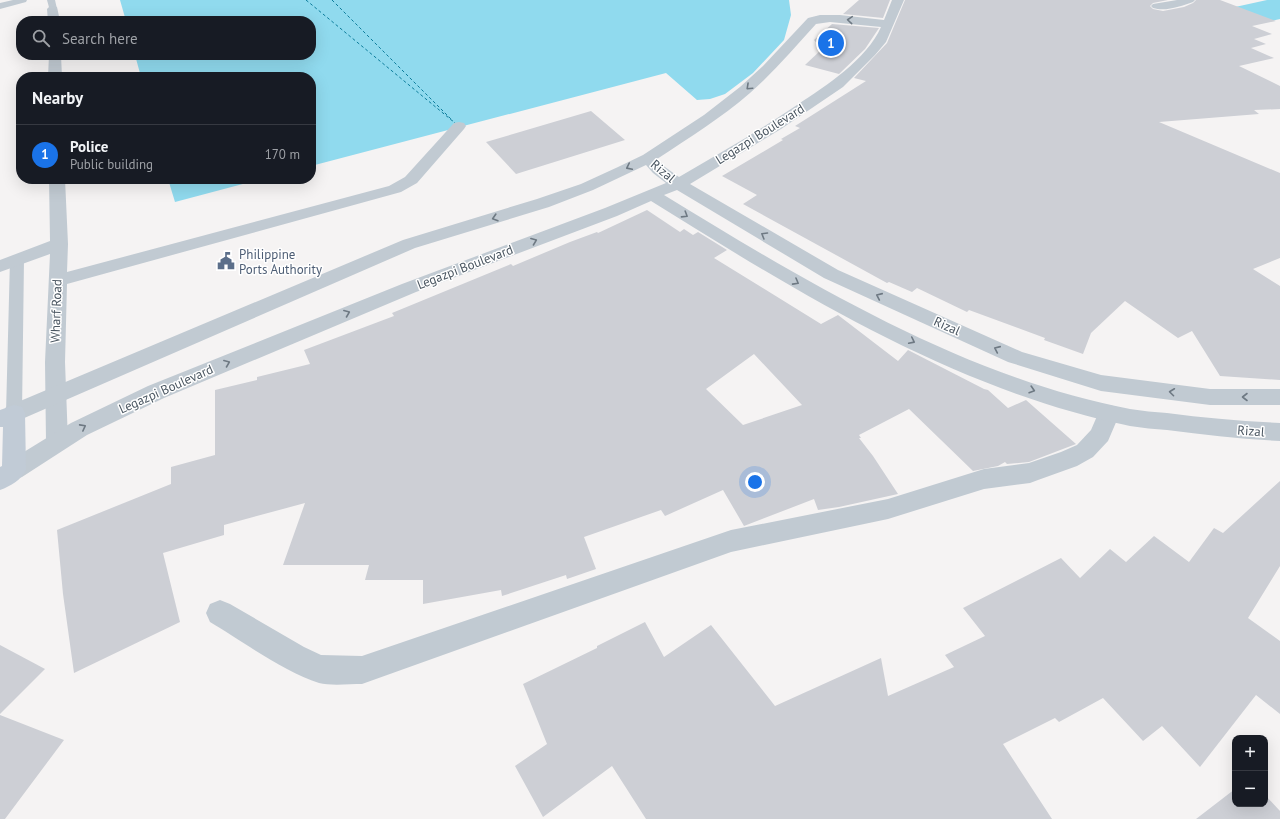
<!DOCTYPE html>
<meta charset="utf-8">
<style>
body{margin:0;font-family:"PT Sans",sans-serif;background:#20242c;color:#f1f3f6}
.controls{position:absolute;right:12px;bottom:12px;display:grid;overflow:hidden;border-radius:8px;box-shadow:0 4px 16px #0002}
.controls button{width:36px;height:36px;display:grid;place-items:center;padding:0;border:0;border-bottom:1px solid #363941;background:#171b24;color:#f1f3f6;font:20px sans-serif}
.you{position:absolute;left:755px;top:482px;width:14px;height:14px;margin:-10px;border:3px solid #fff;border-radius:50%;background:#1a73e8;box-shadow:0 0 0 6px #1a73e833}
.badge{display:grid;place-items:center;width:26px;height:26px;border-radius:50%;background:#1a73e8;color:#fff;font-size:13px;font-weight:700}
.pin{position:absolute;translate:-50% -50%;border:2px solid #fff;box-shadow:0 1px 4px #0006}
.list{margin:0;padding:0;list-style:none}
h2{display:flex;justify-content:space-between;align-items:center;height:52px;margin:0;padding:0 16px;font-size:17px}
h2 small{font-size:13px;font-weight:400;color:#9ea1a6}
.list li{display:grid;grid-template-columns:26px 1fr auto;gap:12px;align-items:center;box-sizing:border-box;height:60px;padding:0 16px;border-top:1px solid #363941}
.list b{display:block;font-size:15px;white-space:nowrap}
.list p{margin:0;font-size:13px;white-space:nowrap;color:#9ea1a6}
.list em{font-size:13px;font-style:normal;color:#9ea1a6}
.icon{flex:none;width:22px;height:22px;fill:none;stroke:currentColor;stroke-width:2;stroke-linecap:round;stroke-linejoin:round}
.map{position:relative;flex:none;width:1280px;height:819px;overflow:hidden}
.search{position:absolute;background:#171b24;box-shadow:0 4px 16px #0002;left:16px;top:16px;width:300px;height:44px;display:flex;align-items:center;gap:10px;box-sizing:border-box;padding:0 14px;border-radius:16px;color:#9ea1a6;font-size:15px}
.panel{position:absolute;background:#171b24;box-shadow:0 4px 16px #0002;left:16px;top:72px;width:300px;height:112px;border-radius:16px}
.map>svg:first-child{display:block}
</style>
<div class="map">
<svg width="1280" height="819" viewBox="0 0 1280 819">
<rect width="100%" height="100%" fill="#f5f3f3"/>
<path fill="#90daee" d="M120 0H789L791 15 784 40 753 73 725 94 710 99 697 100 666 73 311 166V77H141L135 55H311V21H126Z
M168 179H262L175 202Z"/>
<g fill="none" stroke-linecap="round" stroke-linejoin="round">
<path fill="#90daee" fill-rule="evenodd" d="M1267 0H1280V19L1209 35 1178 47 1165 50 1152 47 1146 39 1152 31 1185 18Z"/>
<path stroke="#0c7c9b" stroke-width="1" stroke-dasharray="3 2.5" stroke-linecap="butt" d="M306 0 455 123
M332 0 453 121"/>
</g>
<path fill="#cdcfd5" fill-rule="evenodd" d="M859 0H890L883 18 843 14Z
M905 0H1168L1153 3 1150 6 1153 9 1163 11 1184 7 1193 3 1196 0H1220L1276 21 1252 26 1272 34 1254 39 1266 44 1251 48 1274 58 1239 66 1280 86V109L1254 110 1259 114 1159 122 1280 173V258L1253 269 1280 286V380L1220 376 1192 331 1178 338 1125 301 1091 333 1083 354 1044 340 1045 338 969 310 967 312 917 288 912 292 889 282 887 283 743 204 757 195 722 176 783 140 781 139 800 128 795 126 866 81 854 78 887 43Z
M832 24 879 28 865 49 839 74 805 65 822 49 814 40Z
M591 111 625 140 516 174 486 142Z
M647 210 680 232 684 229 693 235 698 232 727 250 714 258 821 324 838 315 898 361 908 350 984 389 988 390 1008 408 1026 400 1076 444 1029 462 1007 464 1005 462 998 466 973 471 909 409 859 435 861 438H859L873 456 898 494 839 507 818 510 814 499 744 526 723 490 665 516 661 510 584 537 596 569 567 579 566 575 502 596 501 590 423 604V580H365L369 565H283L305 503 224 525V535L163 553 180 622 74 673 63 594 57 530 171 484V467L215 455V390L257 380V377L310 364 304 350 394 316 392 313 511 264 513 266 570 242 597 232 598 233ZM754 354 802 405 743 425 706 389Z
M1280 481V566L1248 618 1280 641V714L1256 695 1200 767 1162 726 1143 741 1103 698 1059 722 1055 718 1003 744 1052 819H646L612 766 543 817 515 766 547 744 523 684 597 648V646L645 622 664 657 711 625 775 706 881 658 888 696 954 667 945 655 985 636 963 608 1061 558 1080 578 1110 549 1126 562 1154 536 1189 562 1214 528 1223 533Z
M0 645 45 669 0 714Z
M0 715 64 740 5 819H0Z
M1235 789V804H1265V795L1280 811V819H1196Z"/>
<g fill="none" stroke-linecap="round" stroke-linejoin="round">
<path fill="#c1cad2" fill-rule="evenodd" d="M13 0H27L26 2 0 9V3Z
M47 0H55L57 9 56 11H50Z
M17 255 22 256 24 259 22 413 20 417 14 419 8 417 6 413 10 259 12 256Z"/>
<path fill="#c1cad2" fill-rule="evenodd" d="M1177 0H1195L1193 2C1181 6 1166 12 1153 8L1151 6 1153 4Z
M53 6 57 7 60 21H48L47 9 49 7Z
M49 55H61L62 77H48Z
M459 122 464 123 466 126 464 129 417 183 401 192 67 284 65 362 68 442 65 448 57 451 49 448 46 442 45 362 50 254 0 272V260L50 241 49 179H65L68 244 67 272 389 186 405 177 454 123Z
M1109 405 1117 407 1120 413 1108 441 1093 457 1077 466 1038 480 1030 483 984 489 888 519 731 552 362 684C350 684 330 686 319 683 284 672 242 641 210 622L206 613 210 604 220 600 230 604 304 647 321 655 362 656 731 530 888 499 984 469 1029 463 1061 452 1077 445 1091 430 1101 407Z"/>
<path fill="#c1cad2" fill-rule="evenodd" d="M892 0H904L886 42 875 55 843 87 781 129 690 184 838 270 1022 352 1101 375 1210 389H1280V405H1210L1101 391 1008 362 824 278 677 190 664 195C806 282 966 378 1130 409 1142 411 1155 412 1167 413 1204 418 1242 421 1280 423V441C1242 439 1205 435 1167 430 1155 429 1142 428 1130 426 955 390 800 294 651 201L617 216 416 292 164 398 87 435 22 477 14 480 6 477 2 470 6 463 71 423 148 386 402 284 605 208 666 183 653 173 646 165 593 190 549 207 415 248 22 419 14 421 6 419 3 413 6 407 403 240 537 199 581 184 618 167 643 155 704 115 740 87 763 66 808 18 820 15H840L884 20ZM830 22 881 27C867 59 826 86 797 105 759 131 719 154 679 177L665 167 657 159C689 138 721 118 750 93 774 72 795 47 816 24Z"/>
<path fill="#c1cbd6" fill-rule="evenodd" d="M14 405 22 407 25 413 26 470C21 480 11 486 0 490V467L2 466 3 427H0V410Z"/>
</g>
<defs><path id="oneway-chevron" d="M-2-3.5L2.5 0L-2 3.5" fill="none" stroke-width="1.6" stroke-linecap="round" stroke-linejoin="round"/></defs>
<g stroke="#6e7983">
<use href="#oneway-chevron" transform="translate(850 20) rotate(-175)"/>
<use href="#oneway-chevron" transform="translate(749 87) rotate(137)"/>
<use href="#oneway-chevron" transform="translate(629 167) rotate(154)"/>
<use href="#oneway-chevron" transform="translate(685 215) rotate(32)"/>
<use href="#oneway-chevron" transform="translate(495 218) rotate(163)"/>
<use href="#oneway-chevron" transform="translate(764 235) rotate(-149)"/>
<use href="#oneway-chevron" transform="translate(534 241) rotate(-21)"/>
<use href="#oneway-chevron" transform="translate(796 282) rotate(29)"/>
<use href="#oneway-chevron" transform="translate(879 296) rotate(-156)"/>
<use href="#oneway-chevron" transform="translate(347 313) rotate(-22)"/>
<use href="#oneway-chevron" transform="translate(912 341) rotate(26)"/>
<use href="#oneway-chevron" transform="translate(997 349) rotate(-156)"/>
<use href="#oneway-chevron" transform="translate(227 363) rotate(-22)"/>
<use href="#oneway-chevron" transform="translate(1032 390) rotate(17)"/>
<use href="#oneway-chevron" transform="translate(1172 392) rotate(-173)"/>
<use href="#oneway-chevron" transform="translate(1245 397) rotate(-180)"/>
<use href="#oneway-chevron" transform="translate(83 427) rotate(-28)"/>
</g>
<defs>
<g id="civic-bare" transform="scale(1.38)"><path d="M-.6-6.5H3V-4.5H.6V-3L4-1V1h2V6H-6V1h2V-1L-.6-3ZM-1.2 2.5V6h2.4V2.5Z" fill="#5c6f8a" stroke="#fff" stroke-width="2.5" paint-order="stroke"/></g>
</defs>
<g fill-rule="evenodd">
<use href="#civic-bare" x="226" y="261"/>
</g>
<g text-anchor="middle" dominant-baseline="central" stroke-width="3" stroke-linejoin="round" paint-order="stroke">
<g font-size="13" fill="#4a5661" stroke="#fff">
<text transform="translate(760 134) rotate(-32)">Legazpi Boulevard</text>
<text transform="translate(663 171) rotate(40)">Rizal</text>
<text transform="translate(465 267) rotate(-21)">Legazpi Boulevard</text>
<text transform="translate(56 311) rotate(-88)">Wharf Road</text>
<text transform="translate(947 326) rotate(24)">Rizal</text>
<text transform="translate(166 389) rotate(-24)">Legazpi Boulevard</text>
<text transform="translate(1251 431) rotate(4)">Rizal</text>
</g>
<g font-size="13" fill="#4e5e75" stroke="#fff" text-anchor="start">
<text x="239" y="254">Philippine<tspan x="239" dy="15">Ports Authority</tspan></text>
</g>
</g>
</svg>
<div class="controls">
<button>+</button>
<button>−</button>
</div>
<div class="you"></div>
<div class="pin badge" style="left:831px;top:43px">1</div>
<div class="search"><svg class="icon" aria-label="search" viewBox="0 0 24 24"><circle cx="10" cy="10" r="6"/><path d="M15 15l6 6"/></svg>Search here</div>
<section class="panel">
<h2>Nearby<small></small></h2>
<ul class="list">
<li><span class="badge">1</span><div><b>Police</b><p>Public building</p></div><em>170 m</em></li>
</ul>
</section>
</div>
